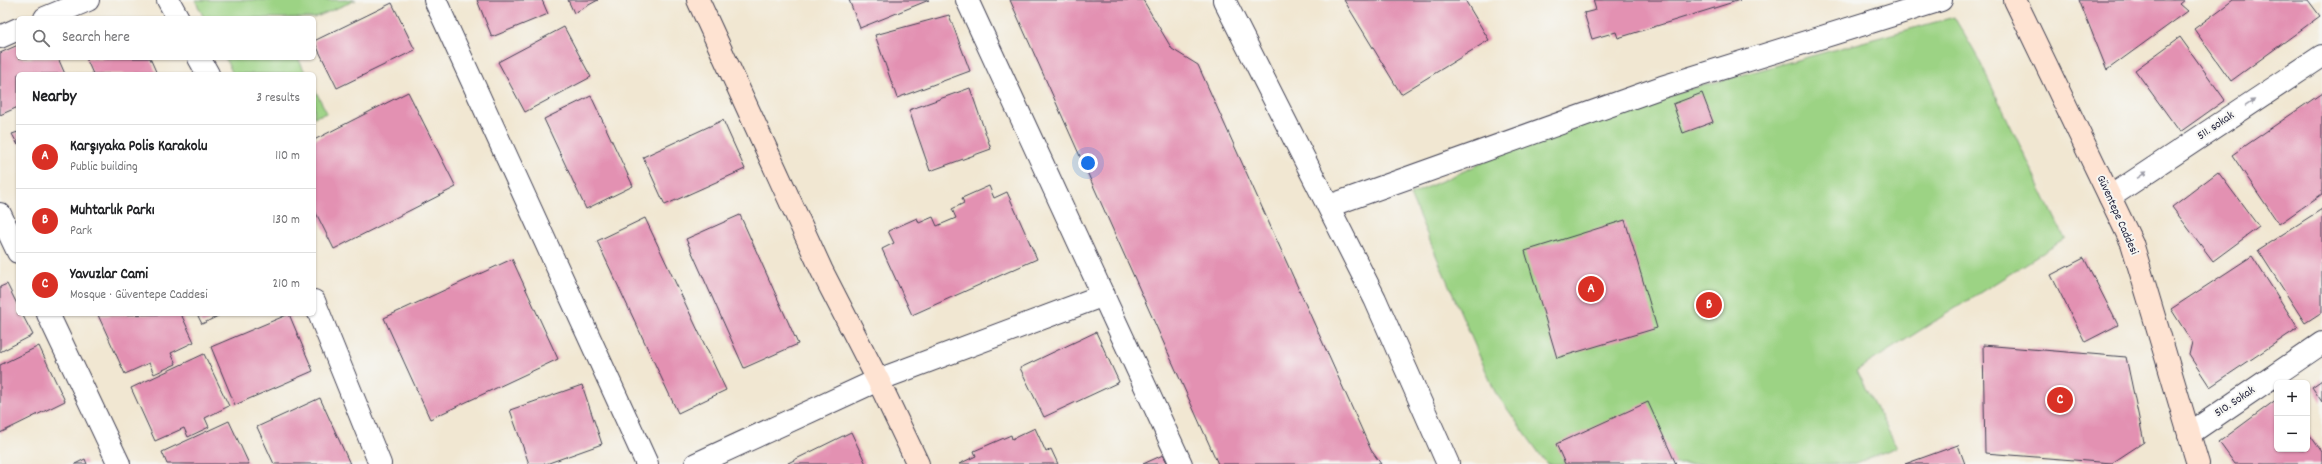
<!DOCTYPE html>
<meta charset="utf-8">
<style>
body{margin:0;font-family:Dekko,sans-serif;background:#f2f2f2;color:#202124}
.controls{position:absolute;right:12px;bottom:12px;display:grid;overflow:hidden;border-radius:6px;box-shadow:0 1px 3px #0004}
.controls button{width:36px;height:36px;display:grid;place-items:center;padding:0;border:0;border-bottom:1px solid #e0e0e0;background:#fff;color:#202124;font:20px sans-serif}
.you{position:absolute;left:1088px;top:163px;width:14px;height:14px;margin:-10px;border:3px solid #fff;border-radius:50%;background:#1a73e8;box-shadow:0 0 0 6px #1a73e833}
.badge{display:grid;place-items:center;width:26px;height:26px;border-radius:50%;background:#d93025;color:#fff;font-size:13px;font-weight:700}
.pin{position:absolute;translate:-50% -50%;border:2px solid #fff;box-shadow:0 1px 4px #0006}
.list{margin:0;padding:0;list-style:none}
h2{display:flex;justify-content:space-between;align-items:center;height:52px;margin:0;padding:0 16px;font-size:17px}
h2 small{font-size:13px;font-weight:400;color:#757577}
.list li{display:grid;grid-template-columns:26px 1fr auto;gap:12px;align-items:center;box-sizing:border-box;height:64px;padding:0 16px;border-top:1px solid #e0e0e0}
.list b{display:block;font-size:15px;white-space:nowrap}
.list p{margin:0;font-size:13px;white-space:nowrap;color:#757577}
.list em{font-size:13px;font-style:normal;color:#757577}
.icon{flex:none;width:22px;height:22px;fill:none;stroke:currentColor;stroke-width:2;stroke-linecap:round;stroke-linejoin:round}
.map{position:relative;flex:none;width:2322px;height:464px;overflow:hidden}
.search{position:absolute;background:#fff;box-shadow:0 1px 3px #0004;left:16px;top:16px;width:300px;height:44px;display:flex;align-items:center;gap:10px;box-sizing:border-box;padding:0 14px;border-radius:6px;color:#757577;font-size:15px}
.panel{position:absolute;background:#fff;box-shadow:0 1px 3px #0004;left:16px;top:72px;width:300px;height:244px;border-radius:6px}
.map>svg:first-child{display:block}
</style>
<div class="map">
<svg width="2322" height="464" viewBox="0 0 2322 464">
<rect width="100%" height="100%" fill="#f6f6f2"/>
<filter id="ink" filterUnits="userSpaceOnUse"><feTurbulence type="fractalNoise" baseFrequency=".025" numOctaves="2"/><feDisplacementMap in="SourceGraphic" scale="8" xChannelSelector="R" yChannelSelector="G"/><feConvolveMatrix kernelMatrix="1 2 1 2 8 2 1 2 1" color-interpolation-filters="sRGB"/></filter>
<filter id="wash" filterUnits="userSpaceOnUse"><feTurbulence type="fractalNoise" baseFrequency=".012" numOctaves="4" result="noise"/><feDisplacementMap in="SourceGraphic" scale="16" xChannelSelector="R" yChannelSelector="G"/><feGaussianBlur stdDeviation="0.9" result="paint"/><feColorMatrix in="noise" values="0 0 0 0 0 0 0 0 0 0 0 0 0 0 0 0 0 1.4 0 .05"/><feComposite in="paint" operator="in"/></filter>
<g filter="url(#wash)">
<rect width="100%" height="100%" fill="#f1e7d2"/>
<path fill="#9cd384" stroke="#5f7a60" d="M195 0H356L314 18H204Z
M1954 17 1978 58 2065 239 1856 371 1897 447 1854 464H1547L1495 392 1410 195 1509 151 1687 90Z
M225 58H298L306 74H233Z
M314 88 327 113 314 117Z"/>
<g id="blocks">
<path fill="#e391b2" d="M477 0H542L548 14 492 37Z
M568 0H598L574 13Z
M849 0H929L860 28Z
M1010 0H1143L1172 49 1198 65 1371 450 1381 464H1218Z
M1344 0H1465L1489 40 1401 94Z
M1593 0H1740L1618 38 1616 32 1592 39 1584 13 1596 10Z
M2079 0H2185L2180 4 2188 11 2107 70Z
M2233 0H2308L2320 16 2231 81 2194 29Z
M392 3 415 50 337 88 314 41Z
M949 15 970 71 897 98 875 35Z
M564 27 591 77 525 112 498 62Z
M2180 37 2225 100 2180 132 2135 70Z
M18 45V58H58L65 74H18V107L0 115V53Z
M86 58H150L157 74H93Z
M970 88 991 149 930 171 909 110Z
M408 92 456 187 334 249 314 209V140Z
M1702 93 1713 122 1683 133 1673 104Z
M2322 93V194L2279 224 2232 155Z
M591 96 633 186 586 209 544 119Z
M723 120 745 169 665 205 643 157Z
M18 132V145L12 134Z
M2218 172 2259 227 2213 261 2172 207Z
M989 186 994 198 1007 192 1037 259 912 315 882 249 894 243 888 231 917 218 919 223 933 217 937 226 956 218 952 209 964 203 962 198Z
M2322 209V312L2305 323 2258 250Z
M740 215 798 344 744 368 686 239Z
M645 218 726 390 678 413 597 241Z
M1625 220 1657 328 1557 358 1525 251Z
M2252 256 2298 328 2210 387 2189 355 2192 342 2171 309Z
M2084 258 2118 325 2085 342 2051 275Z
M512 259 558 359 430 419 384 318Z
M7 284 18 306V314H22L33 335 0 352V287Z
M181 314 194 342 171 353 176 364 154 374 149 363 125 374 98 315Z
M197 314H222L202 324Z
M289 314 313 371 235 405 211 347Z
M1096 332 1119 382 1044 417 1020 368Z
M1983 345 2126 357 2144 442 2112 463 1985 453Z
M39 346 65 401 0 433V365Z
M204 354 229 406 205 418 209 427 188 437 184 428 155 441 131 388Z
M2322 380V402L2312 387Z
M582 385 602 444 546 464H529L510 410Z
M320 398 350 464H274L257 427Z
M2277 399V449H2307V431L2322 452V464H2235L2219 442Z
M1648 402 1676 464H1565L1556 444Z
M229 421 249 464H167L162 452Z
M1035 428 1046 452 1051 449 1058 464H959L976 456 974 451 1011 435 1012 439Z
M851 432 866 464H788V463Z
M1958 445 1965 464H1905Z
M1163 455 1168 464H1143Z
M85 459 87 464H75Z"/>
</g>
</g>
<g filter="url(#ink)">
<use href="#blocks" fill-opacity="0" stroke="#414052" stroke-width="1"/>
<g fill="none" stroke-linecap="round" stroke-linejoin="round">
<g stroke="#414052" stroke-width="24">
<path id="street" d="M168 0 178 18
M435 0 647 464
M967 0 1181 464
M1224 0 1375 299 1448 464
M45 18 88 0
M0 37 18 29
M199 58 208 74
M2110 197 2322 56
M1329 206 1662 87 1941 0
M0 214 18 252
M314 301 380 464
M48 314 119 464
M2189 434 2322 343
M696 464 878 380 1104 295"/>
</g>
<g stroke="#414052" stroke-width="24">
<path id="secondary" d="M698 0 822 271 878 380 918 464
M2015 0 2132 243 2198 464"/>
</g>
<use href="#street" stroke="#fff" stroke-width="22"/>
<use href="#secondary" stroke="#fee3d2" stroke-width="22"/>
</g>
<defs><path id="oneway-solid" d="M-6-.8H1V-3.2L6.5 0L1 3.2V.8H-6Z"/></defs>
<g fill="#9c9ca7">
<use href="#oneway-solid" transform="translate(2250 103) rotate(-34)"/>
<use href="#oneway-solid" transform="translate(2142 175) rotate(-34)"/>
</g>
</g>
<g text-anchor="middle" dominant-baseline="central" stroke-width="4" stroke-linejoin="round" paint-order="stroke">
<g font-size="12" fill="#22223b" stroke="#f6f6f2">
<text transform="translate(2216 126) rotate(-34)">511. sokak</text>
<text transform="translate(2117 215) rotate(66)">Güventepe Caddesi</text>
<text transform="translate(2235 402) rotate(-34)">510. Sokak</text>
</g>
</g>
</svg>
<div class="controls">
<button>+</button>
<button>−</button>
</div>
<div class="you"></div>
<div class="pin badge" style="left:1591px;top:289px">A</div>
<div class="pin badge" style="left:1709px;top:305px">B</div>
<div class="pin badge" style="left:2060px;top:400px">C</div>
<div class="search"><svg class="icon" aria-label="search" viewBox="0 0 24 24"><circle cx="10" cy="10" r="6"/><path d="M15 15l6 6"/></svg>Search here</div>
<section class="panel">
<h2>Nearby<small>3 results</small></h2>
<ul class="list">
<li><span class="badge">A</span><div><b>Karşıyaka Polis Karakolu</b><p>Public building</p></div><em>110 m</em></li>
<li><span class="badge">B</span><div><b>Muhtarlık Parkı</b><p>Park</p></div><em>130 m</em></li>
<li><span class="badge">C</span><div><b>Yavuzlar Cami</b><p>Mosque · Güventepe Caddesi</p></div><em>210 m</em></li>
</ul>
</section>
</div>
